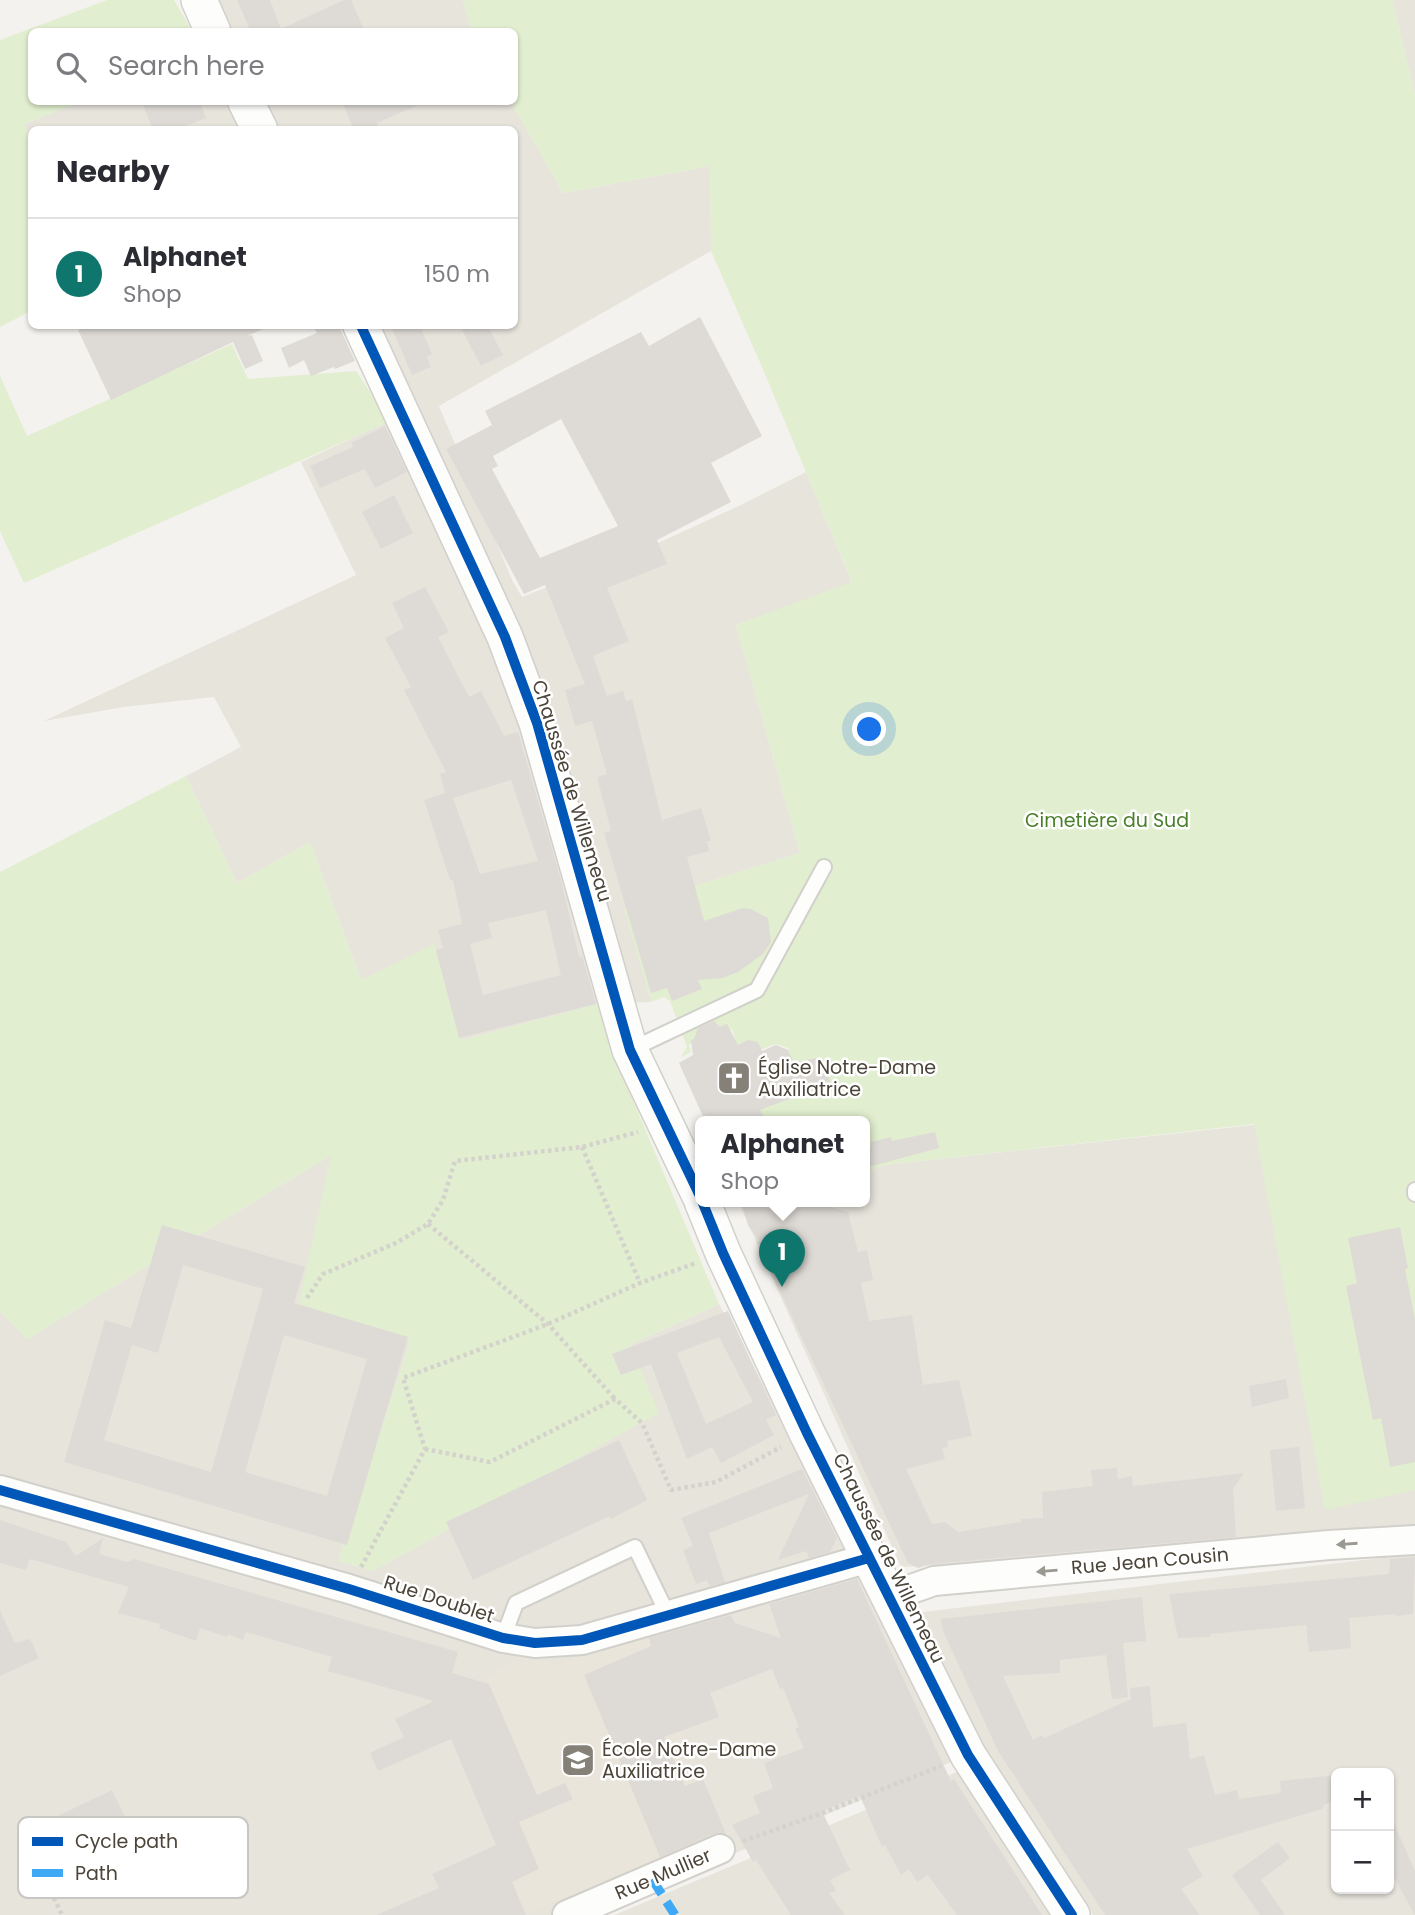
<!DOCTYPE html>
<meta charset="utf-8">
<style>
body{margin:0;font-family:Poppins,sans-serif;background:#f7f7f7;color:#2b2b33}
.controls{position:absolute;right:21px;bottom:21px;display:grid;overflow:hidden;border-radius:10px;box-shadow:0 2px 5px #0004}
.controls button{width:63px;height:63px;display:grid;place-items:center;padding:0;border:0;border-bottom:2px solid #e1e1e2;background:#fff;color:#2b2b33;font:35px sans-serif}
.you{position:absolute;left:870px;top:730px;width:24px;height:24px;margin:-18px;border:5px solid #fff;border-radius:50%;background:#1a73e8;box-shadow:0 0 0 10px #1a73e833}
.badge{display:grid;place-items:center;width:46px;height:46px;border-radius:50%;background:#0f766e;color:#fff;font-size:23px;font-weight:700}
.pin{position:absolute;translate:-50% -58px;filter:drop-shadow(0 2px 4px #0008)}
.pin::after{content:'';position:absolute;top:37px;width:24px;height:21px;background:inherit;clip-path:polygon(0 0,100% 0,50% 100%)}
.popup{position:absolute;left:695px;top:1116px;width:175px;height:91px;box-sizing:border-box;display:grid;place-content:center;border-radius:10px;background:#fff;filter:drop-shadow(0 2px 5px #0005);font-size:23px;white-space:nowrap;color:#7c7c81}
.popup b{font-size:26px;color:#2b2b33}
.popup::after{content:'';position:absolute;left:50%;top:100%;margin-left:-14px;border:14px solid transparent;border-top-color:#fff}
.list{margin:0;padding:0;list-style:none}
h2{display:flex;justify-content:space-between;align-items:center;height:91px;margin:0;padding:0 28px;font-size:30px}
h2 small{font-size:23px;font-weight:400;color:#7c7c81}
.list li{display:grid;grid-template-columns:46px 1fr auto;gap:21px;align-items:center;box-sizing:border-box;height:112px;padding:0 28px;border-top:2px solid #e1e1e2}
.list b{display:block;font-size:26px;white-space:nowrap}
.list p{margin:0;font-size:23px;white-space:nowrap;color:#7c7c81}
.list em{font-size:23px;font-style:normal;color:#7c7c81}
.icon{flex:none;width:38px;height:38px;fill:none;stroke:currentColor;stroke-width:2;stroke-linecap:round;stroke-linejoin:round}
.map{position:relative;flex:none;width:1415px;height:1915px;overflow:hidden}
.search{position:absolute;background:#fff;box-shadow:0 2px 5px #0004;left:28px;top:28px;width:490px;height:77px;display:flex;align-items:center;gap:18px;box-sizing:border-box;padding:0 24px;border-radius:10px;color:#7c7c81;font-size:26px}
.panel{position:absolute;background:#fff;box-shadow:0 2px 5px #0004;left:28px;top:126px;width:490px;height:203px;border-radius:10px}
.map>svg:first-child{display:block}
</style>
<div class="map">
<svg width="1415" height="1915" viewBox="0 0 1415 1915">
<rect width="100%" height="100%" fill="#f4f2ee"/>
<path fill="#e7e4dc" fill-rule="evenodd" d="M199 0H463L472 31H213Z
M1392 0H1415V94Z
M80 102H511L563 193 710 166 711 251 439 406 513 582 522 597 658 543 743 504 806 472 852 583 736 625 800 853 625 908 651 1002 598 1004 462 1040 361 980 310 842 237 883 186 776 241 747 214 697 124 707 44 721 356 575 301 462 402 415 350 326H514V130H32L31 140 24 124Z
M1415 1109V1541L901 1567 738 1201H864V1172L885 1165 1308 1119Z
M331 1155 410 1342 338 1561 373 1571 658 1413 630 1345 719 1304 968 1755 588 1915H0V1311L27 1339Z
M1415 1554V1915H1093L897 1615ZM1336 1773H1389V1889H1336Z
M959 1771 1051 1915H614Z"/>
<path fill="#eae5da" d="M648 1637 669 1704 726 1834 525 1914 452 1739 466 1696 516 1656 558 1664Z"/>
<path fill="#e1eecf" d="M107 0H174L192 31 32 32V102H80L24 124 32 140 31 311 0 327V40Z
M463 0H1392L1415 94V1490L1325 1510 1254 1124 885 1165 864 1172V1121H765L757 1107 792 1063 788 1048 776 1044 759 1050 738 1047 732 1029 719 1032 703 1027C696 1031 694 1034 696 1042L689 1044 691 1052 681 1057 687 1047 670 1001 664 997 651 1002 624 908 800 853 736 625 852 582 762 367 711 251 710 166 563 193 511 102H514V32L472 31Z
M232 344 248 379 356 371 390 421 24 583 0 531V376L27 436Z
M186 776 237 883 310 842 361 980 434 944 462 1040 598 1004 615 1058 719 1304 630 1345 659 1413 373 1571 338 1561 410 1342 298 1307 331 1155 27 1339 0 1311V872Z"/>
<path fill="#dedbd6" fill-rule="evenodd" d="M237 0H270L281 29 344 0H351L365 32H251Z
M142 102H200L206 118 176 130H153Z
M342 102H425L377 123 380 130H354Z
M700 317 762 436 711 463 731 502 657 540 667 564 607 588 629 641 593 656 607 696 623 691 626 701 632 699 662 820 701 808 711 841H707L709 851 687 857 704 921 743 908 751 909 768 918 771 942 763 954 738 972 723 978 698 980 702 989 672 1001 667 988 651 993 604 833 611 831 597 777 607 774 592 721 575 726 565 690 585 684 545 585 524 594 446 449 492 425 485 411 641 332 649 346ZM561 419 618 526 540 558 492 469 498 466 493 456Z
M89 326H270L247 336 252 335 263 361 245 369 233 342 111 400 78 330Z
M313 326H339L355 361 335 369 334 367 311 376 304 360 289 368 281 348 317 333Z
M391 326H420L432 354 427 357 431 367 412 375Z
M460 326H488L503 355 481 366Z
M385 426 407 472 375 488 365 469 320 488 310 466 353 447 351 443Z
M394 495 413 533 381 549 362 512Z
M425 587 449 632 438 637 469 697 481 691 504 736 518 732 561 880 579 957 582 956 596 1004 459 1038 436 950 443 948 438 930 462 924 453 880H450L424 800 445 793 440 774 446 772 404 690 411 687 385 638 404 628 392 603ZM511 780 538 861 480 874 453 798ZM546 910 561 975 483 995 470 944 492 938 488 923Z
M714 1021 720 1027 727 1024 738 1045 748 1040 758 1042 762 1051 776 1045 788 1050 794 1063 820 1057 831 1083 760 1110 766 1121H705L679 1063 693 1055 691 1040 694 1039 698 1028Z
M935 1132 939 1148 868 1167 864 1147 871 1146V1142L891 1137 892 1141Z
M741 1201H796L798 1208 829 1202 831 1207 848 1212 858 1252 867 1250 873 1280 861 1283 869 1321 912 1315 923 1385 959 1380 972 1436 947 1441 948 1447 942 1448 945 1459 906 1469 932 1524 945 1522 958 1532 1021 1522V1519L1043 1518 1042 1492 1093 1486 1091 1470 1117 1468 1118 1479 1132 1476 1133 1486 1244 1473 1233 1489 1236 1537 932 1564 918 1568 908 1563 774 1279 757 1242 759 1241 748 1225Z
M162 1225 305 1267 294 1303 408 1337 347 1545 64 1462 105 1320 131 1328ZM183 1265 263 1289 211 1472 104 1440 132 1345 158 1353ZM284 1335 367 1359 327 1496 245 1472Z
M1400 1227 1408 1268 1405 1269 1415 1320V1462L1390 1467 1381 1418 1373 1420 1346 1286 1357 1283 1348 1238Z
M728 1311 776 1415 766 1420 774 1435 721 1463 712 1447 687 1459 651 1364 621 1375 612 1354ZM719 1337 753 1402 706 1424 677 1353Z
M1286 1379 1289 1398 1252 1407 1249 1386Z
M619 1440 647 1500 611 1519 610 1516 473 1580 446 1522Z
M1299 1447 1305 1508 1276 1511 1270 1450Z
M802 1469 837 1538 830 1552 809 1558 806 1551 778 1560 809 1494 709 1533 725 1582 710 1586 707 1580 696 1584 683 1550 693 1546 681 1518Z
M0 1520 66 1542 76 1556 103 1538 99 1554 127 1562 134 1559 458 1652 452 1673 489 1684 537 1795 565 1783 573 1799 519 1822 539 1869 512 1882 526 1915H376L439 1888 432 1874 496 1845 451 1739 378 1771 370 1753 404 1737 395 1719 434 1701 328 1671 332 1657 246 1632 243 1640 228 1634 227 1637 200 1628 196 1641 159 1628 160 1624 118 1613 129 1587 30 1559 26 1570 0 1563Z
M1415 1557 1413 1614 1396 1616 1395 1614 1349 1618 1351 1648 1309 1652 1306 1625 1210 1634V1637L1178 1638 1169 1594 1389 1574 1390 1559Z
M857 1579 951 1781 954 1779 1042 1915H957L928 1875 917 1882 909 1869 901 1875 885 1845 882 1847 860 1796 822 1811 850 1870 830 1880 836 1891 829 1893 845 1915H791L756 1860 753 1862 732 1825 760 1813 753 1796 773 1788 764 1763 804 1748 795 1729 799 1727 783 1688 780 1689 772 1669 710 1693 719 1717 664 1737 685 1786 703 1779 726 1834H713L660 1857 584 1675 651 1646 649 1638 731 1615 735 1623 781 1638 769 1604Z
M1142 1597 1146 1641 1123 1643 1128 1697 1112 1699 1106 1655 1060 1660V1673L1003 1676 1033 1740 1042 1735 1044 1738 1131 1699 1130 1688 1150 1686 1153 1727 1186 1723 1190 1759 1204 1755 1215 1795 1237 1790 1239 1799 1281 1793 1280 1781 1336 1775V1802L1325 1804 1322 1809 1187 1849 1203 1876 1181 1889 1200 1915H1105L998 1751 943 1631 941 1619Z
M0 1611 15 1643 30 1639 39 1658 0 1676Z
M112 1790 127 1821 78 1843 75 1835 43 1849 33 1828Z
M1389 1812 1415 1871V1915L1389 1868Z
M1278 1842 1290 1858 1261 1880 1285 1915H1260L1232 1875Z"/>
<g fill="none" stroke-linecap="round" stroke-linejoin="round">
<g stroke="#d2d0cb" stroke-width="18">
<path id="service" d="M630 1050 757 990 824 867
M1415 1190V1194
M503 1638 516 1603 635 1547 669 1617"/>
</g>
<g stroke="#d2d0cb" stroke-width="32">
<path id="minor" d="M0 1490 349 1589 503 1638 535 1643 582 1640 869 1558
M889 1597 934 1581 1329 1545 1415 1540
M567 1915 720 1849"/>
</g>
<g stroke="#d2d0cb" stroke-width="38">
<path id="tertiary" d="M199 0 213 32
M246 102 260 130
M361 326 505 637 537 723 630 1050 700 1196
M702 1201 723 1253 807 1433 968 1755 1072 1915"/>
</g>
<path stroke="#d3d2cc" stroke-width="4.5" stroke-dasharray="3.5 3.5" stroke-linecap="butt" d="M582 1147 640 1283
M428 1224 548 1324 615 1399
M307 1298 323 1274 396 1243 428 1224 443 1200 455 1161 582 1147 638 1132
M425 1449 490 1462 615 1399 642 1423 671 1490 716 1482 781 1447
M361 1567 425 1449 403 1378 548 1324 640 1283 696 1263
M743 1841 820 1814 941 1766
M45 1879 62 1915"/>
<use href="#service" stroke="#fdfdfc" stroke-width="14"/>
<use href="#minor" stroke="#fdfdfc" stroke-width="28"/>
<use href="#tertiary" stroke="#fdfdfc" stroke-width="35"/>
<path stroke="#3fa9f5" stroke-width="9" stroke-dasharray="18 9" stroke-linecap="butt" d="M652 1879 675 1915"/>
<g stroke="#fff" stroke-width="15">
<path id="cycleway" d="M361 326 505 637 537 723 630 1050 700 1196
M702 1201 723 1253 807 1433 968 1755 1072 1915
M0 1490 349 1589 503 1638 535 1643 582 1640 869 1558"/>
</g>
<use href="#cycleway" stroke="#0057b8" stroke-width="10"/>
</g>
<defs><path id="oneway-solid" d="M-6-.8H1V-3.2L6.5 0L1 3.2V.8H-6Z" transform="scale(1.75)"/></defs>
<g fill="#9b9791">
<use href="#oneway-solid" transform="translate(1347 1544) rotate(176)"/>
<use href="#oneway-solid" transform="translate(1047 1571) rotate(175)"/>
</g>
<defs>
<g id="church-square" transform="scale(1.75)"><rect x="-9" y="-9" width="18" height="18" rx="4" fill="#868178" stroke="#fff"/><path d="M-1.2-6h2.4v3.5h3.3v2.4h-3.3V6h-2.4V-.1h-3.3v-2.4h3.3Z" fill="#fff"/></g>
<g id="school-square" transform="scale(1.75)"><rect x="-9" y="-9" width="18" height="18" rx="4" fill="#868178" stroke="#fff"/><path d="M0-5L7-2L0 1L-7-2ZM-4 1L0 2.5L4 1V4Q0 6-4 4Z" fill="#fff"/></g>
</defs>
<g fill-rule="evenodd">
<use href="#church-square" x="734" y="1078"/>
<use href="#school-square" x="578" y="1760"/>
</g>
<g text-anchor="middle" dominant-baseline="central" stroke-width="5" stroke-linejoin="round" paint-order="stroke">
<g font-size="19" fill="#4b4439" stroke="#fff">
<text transform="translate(572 791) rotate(73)">Chaussée de Willemeau</text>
<text transform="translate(889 1558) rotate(64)">Chaussée de Willemeau</text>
<text transform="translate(1150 1561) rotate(-5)">Rue Jean Cousin</text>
<text transform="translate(439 1599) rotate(18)">Rue Doublet</text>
<text transform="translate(663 1874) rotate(-23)">Rue Mullier</text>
</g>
<g font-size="19" fill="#4a7f2a" stroke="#fff">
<text x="1107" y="820">Cimetière du Sud</text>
</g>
<g font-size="19" fill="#4b4439" stroke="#fff" text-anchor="start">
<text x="758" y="1067">Église Notre-Dame<tspan x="758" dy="22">Auxiliatrice</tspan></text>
<text x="602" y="1749">École Notre-Dame<tspan x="602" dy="22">Auxiliatrice</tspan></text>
</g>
</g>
<rect x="18" y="1817" width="230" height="81" rx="10" fill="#fff" stroke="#c9c7c4" stroke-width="2"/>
<rect x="32" y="1837" width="31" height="9" fill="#0057b8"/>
<rect x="32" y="1869" width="31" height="8" fill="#3fa9f5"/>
<g font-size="19" fill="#4b4439">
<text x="75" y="1848">Cycle path</text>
<text x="75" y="1880">Path</text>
</g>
</svg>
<div class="controls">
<button>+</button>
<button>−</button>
</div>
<div class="you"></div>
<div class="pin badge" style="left:782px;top:1287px">1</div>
<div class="popup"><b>Alphanet</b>Shop</div>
<div class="search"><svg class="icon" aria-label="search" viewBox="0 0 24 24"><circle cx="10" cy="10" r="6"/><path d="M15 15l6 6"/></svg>Search here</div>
<section class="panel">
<h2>Nearby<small></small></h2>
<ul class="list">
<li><span class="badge">1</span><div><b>Alphanet</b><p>Shop</p></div><em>150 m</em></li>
</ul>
</section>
</div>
